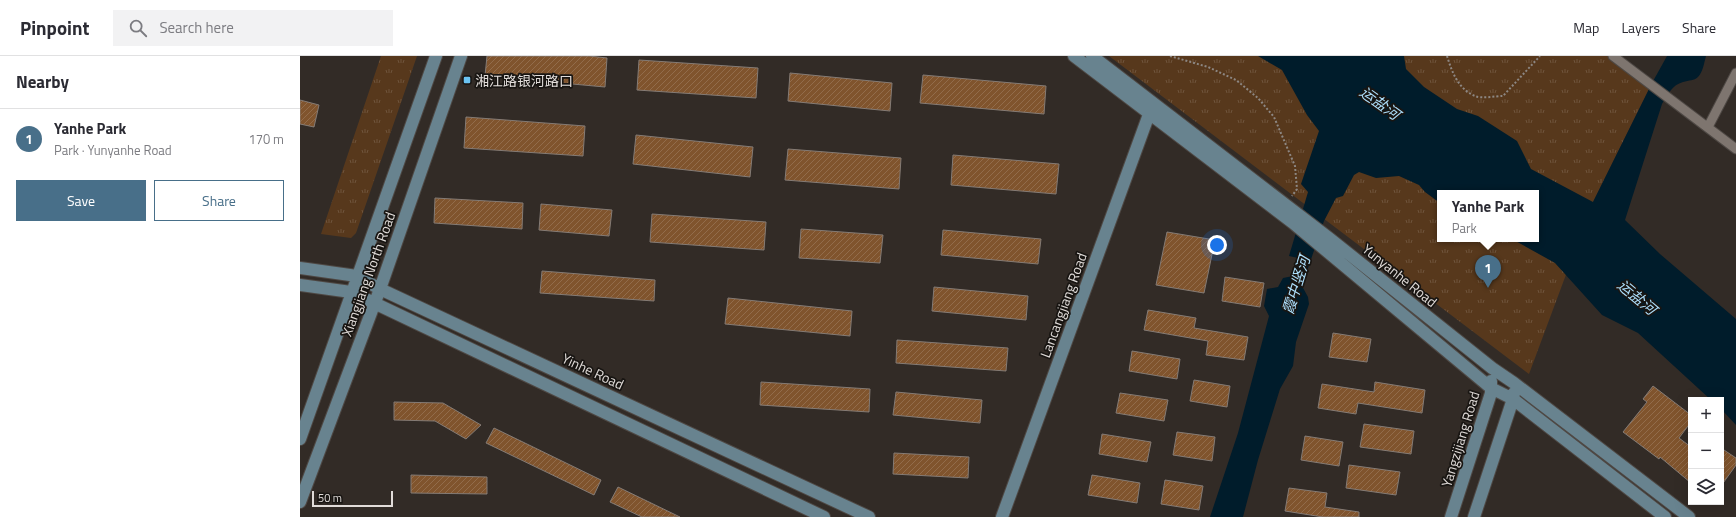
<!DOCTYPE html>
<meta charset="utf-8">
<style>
body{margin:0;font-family:"Titillium Web","Noto Sans SC",sans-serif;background:#f2f2f3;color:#2b2b33}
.controls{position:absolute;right:12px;bottom:12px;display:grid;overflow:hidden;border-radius:0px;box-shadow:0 4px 16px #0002}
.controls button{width:36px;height:36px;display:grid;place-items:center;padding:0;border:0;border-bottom:1px solid #e1e1e2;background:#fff;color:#2b2b33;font:20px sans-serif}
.scale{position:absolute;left:12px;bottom:10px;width:81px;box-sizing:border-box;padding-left:4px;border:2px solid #e1dcd9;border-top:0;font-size:11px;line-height:14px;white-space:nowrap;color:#e1dcd9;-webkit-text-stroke:3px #181512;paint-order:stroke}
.you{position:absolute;left:917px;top:189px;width:14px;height:14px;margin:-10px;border:3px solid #fff;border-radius:50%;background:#1a73e8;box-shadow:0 0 0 6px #1a73e833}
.badge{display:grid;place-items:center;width:26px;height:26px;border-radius:50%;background:#486f89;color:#fff;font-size:13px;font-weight:700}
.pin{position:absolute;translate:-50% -33px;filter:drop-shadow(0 1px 2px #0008)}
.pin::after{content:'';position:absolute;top:21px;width:14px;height:12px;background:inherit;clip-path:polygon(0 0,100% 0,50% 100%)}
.popup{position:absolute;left:1137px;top:134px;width:102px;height:52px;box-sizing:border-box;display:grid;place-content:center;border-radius:0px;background:#fff;filter:drop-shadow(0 1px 3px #0005);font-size:13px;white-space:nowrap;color:#7c7c81}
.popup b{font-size:15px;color:#2b2b33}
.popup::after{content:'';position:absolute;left:50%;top:100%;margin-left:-8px;border:8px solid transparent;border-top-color:#fff}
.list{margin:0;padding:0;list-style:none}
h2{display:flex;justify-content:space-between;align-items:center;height:52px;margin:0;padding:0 16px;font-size:17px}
h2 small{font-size:13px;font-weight:400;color:#7c7c81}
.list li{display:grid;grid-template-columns:26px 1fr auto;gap:12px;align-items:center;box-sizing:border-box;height:60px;padding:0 16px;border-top:1px solid #e1e1e2}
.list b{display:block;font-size:15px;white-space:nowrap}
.list p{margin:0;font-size:13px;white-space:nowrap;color:#7c7c81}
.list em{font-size:13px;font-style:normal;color:#7c7c81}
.actions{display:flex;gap:8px;padding:12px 16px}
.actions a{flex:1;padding:9px 0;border:1px solid #486f89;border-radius:0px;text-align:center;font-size:14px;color:#486f89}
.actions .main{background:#486f89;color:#fff}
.icon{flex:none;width:22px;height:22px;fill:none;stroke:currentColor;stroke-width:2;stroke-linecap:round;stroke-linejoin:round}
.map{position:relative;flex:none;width:1436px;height:461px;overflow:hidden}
header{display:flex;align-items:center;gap:24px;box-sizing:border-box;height:56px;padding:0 20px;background:#fff;border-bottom:1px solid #e1e1e2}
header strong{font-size:19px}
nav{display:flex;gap:22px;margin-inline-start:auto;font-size:14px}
.search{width:280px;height:36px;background:#f2f2f3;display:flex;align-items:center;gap:10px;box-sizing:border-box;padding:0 14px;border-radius:0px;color:#7c7c81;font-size:15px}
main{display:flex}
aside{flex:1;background:#fff}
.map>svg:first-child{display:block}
</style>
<header>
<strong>Pinpoint</strong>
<div class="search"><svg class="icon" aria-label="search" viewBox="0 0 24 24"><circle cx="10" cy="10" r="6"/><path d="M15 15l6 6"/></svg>Search here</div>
<nav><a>Map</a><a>Layers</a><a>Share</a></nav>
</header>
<main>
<aside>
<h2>Nearby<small></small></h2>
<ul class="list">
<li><span class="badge">1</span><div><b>Yanhe Park</b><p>Park · Yunyanhe Road</p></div><em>170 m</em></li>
</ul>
<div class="actions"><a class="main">Save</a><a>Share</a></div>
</aside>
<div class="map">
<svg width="1436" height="461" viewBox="0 0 1436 461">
<defs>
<pattern id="grass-tufts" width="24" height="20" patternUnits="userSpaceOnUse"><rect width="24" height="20" fill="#57381c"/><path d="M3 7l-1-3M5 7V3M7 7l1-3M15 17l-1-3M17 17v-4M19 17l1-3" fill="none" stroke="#6f543c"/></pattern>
<pattern id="building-hatch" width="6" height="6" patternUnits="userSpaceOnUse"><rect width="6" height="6" fill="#80542d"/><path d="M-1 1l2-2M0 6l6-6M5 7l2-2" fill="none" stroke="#926c4b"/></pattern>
</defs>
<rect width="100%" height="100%" fill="#322b26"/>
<path fill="url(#grass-tufts)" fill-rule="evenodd" d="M81 0H117L56 177 51 182 21 178Z
M809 0H1319L1352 27 1293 146 1229 318ZM1140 137H1236V183H1140Z"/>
<path fill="#001c2b" d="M958 0H1104L1106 13 1124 31 1157 53 1178 60 1217 85 1231 113 1293 146 1352 27 1367 0H1406C1404 7 1403 16 1398 21 1394 25 1389 24 1383 26 1372 29 1368 38 1362 48L1325 164 1360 198 1436 263V369L1421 353V344H1411L1338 277 1302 259 1255 207 1212 183H1236V137H1140V147L1125 136 1119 129 1099 120 1076 122 1059 116 1054 119 1043 140 1036 142 1024 165 1002 230 1008 241 1009 248 996 286 993 310 980 333 958 404 943 461H910L938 377 969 260 964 250 967 233 978 231 983 222 993 220 998 202 989 200 1008 136 1001 128 1019 75 1007 59 982 14Z"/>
<path fill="url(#building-hatch)" stroke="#847b75" d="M187 0H289L307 2 305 31 185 20Z
M339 4 458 12 456 42 337 34Z
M490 17 592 27 590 55 488 45Z
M623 19 746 30 744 58 620 47Z
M0 44 19 49 14 71 0 68Z
M166 61 285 70 283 100 164 92Z
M336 79 453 91 450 121 333 108Z
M488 93 601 102 599 133 485 124Z
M653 99 759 108 756 138 651 129Z
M135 142 223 147 222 173 134 167Z
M241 148 312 154 309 180 239 174Z
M352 158 466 166 464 194 350 186Z
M501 173 583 179 580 207 499 202Z
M643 174 741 183 738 208 641 199Z
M867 176 915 184 904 237 856 229Z
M242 215 355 224 354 245 240 237Z
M925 221 964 227 960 251 922 245Z
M634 231 728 240 726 264 632 255Z
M428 242 552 255 550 280 425 268Z
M848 254 896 262 894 272 948 281 944 304 906 299 908 285 844 274Z
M1033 277 1071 283 1067 306 1029 301Z
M597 284 708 292 706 315 596 307Z
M832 295 880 303 877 323 829 315Z
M894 324 930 330 927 351 890 345Z
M461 326 570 333 569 356 460 349Z
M1075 326 1125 334 1122 357 1058 347 1056 358 1018 352 1022 328 1074 336Z
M1353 330 1391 359V366L1379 382 1391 391V427L1360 401 1359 403 1323 376 1347 346 1343 343Z
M596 336 682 344 680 367 593 359Z
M820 337 868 344 864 365 816 357Z
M94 346 143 347 181 369 166 383 135 365 94 364Z
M1064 368 1114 375 1111 398 1060 391Z
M194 372 301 424 294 439 186 387Z
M877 376 915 381 912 405 873 399Z
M802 378 851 386 847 406 799 398Z
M1005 380 1043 386 1039 410 1001 404Z
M1421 392 1436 402V409L1421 430Z
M594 397 669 401 668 422 593 418Z
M1049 409 1100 416 1096 439 1046 432Z
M111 419 187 421V438L111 437Z
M792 419 840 427 837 447 788 439Z
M865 424 903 430 899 454 861 448Z
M318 431 380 461H342L310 446Z
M989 432 1027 437 1025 451 1059 456V461H1023L985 455Z"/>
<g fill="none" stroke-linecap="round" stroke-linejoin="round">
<g stroke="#4e4844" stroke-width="11">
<path id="street" d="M1313 0 1436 93
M1408 71 1436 17"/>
</g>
<g stroke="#4e4844" stroke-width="14">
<path id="secondary" d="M774 0 993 167 1191 332 1213 343 1365 461
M792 0 1029 182 1192 312 1214 327 1389 461
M0 212 57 220 80 233 569 461
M0 229 51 236 524 461
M0 383 136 0
M0 446 80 233 161 0
M702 461 852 50
M1151 461 1191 337V325
M1174 461 1213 343 1214 337"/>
</g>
<path stroke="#8d8783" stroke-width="2" stroke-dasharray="2 2" stroke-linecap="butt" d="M870 0 908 11 936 24 958 42 974 61 995 110 997 133 992 140
M1147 0C1152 16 1158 33 1175 40 1182 43 1195 40 1203 40L1240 0"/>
<use href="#street" stroke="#7e756f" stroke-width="9"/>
<use href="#secondary" stroke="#68838f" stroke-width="12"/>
</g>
<rect fill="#6bc3f2" stroke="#181512" stroke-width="1.5" x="163" y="20" width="8" height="8" rx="2"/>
<g text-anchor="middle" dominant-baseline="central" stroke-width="3.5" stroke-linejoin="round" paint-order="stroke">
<g font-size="14" fill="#e1dcd9" stroke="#181512" text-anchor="start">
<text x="175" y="24">湘江路银河路口</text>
</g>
<g font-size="14" fill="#e1dcd9" stroke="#181512">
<text transform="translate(68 218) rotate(-70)">Xiangjiang North Road</text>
<text transform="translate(1100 219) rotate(39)">Yunyanhe Road</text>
<text transform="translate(763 249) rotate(-70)">Lancangjiang Road</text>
<text transform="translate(293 315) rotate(25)">Yinhe Road</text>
<text transform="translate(1160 383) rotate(-73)">Yangzijiang Road</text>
</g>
<g font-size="15" font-style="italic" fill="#acdefb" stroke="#181512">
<text transform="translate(1080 47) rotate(36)">运盐河</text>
<text transform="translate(996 229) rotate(-73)">霞中竖河</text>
<text transform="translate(1337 241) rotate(40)">运盐河</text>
</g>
</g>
</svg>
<div class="controls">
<button>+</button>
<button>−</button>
<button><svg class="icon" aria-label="layers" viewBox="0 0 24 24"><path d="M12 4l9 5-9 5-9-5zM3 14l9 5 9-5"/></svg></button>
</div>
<div class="scale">50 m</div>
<div class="you"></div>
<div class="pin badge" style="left:1188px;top:232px">1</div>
<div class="popup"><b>Yanhe Park</b>Park</div>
</div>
</main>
